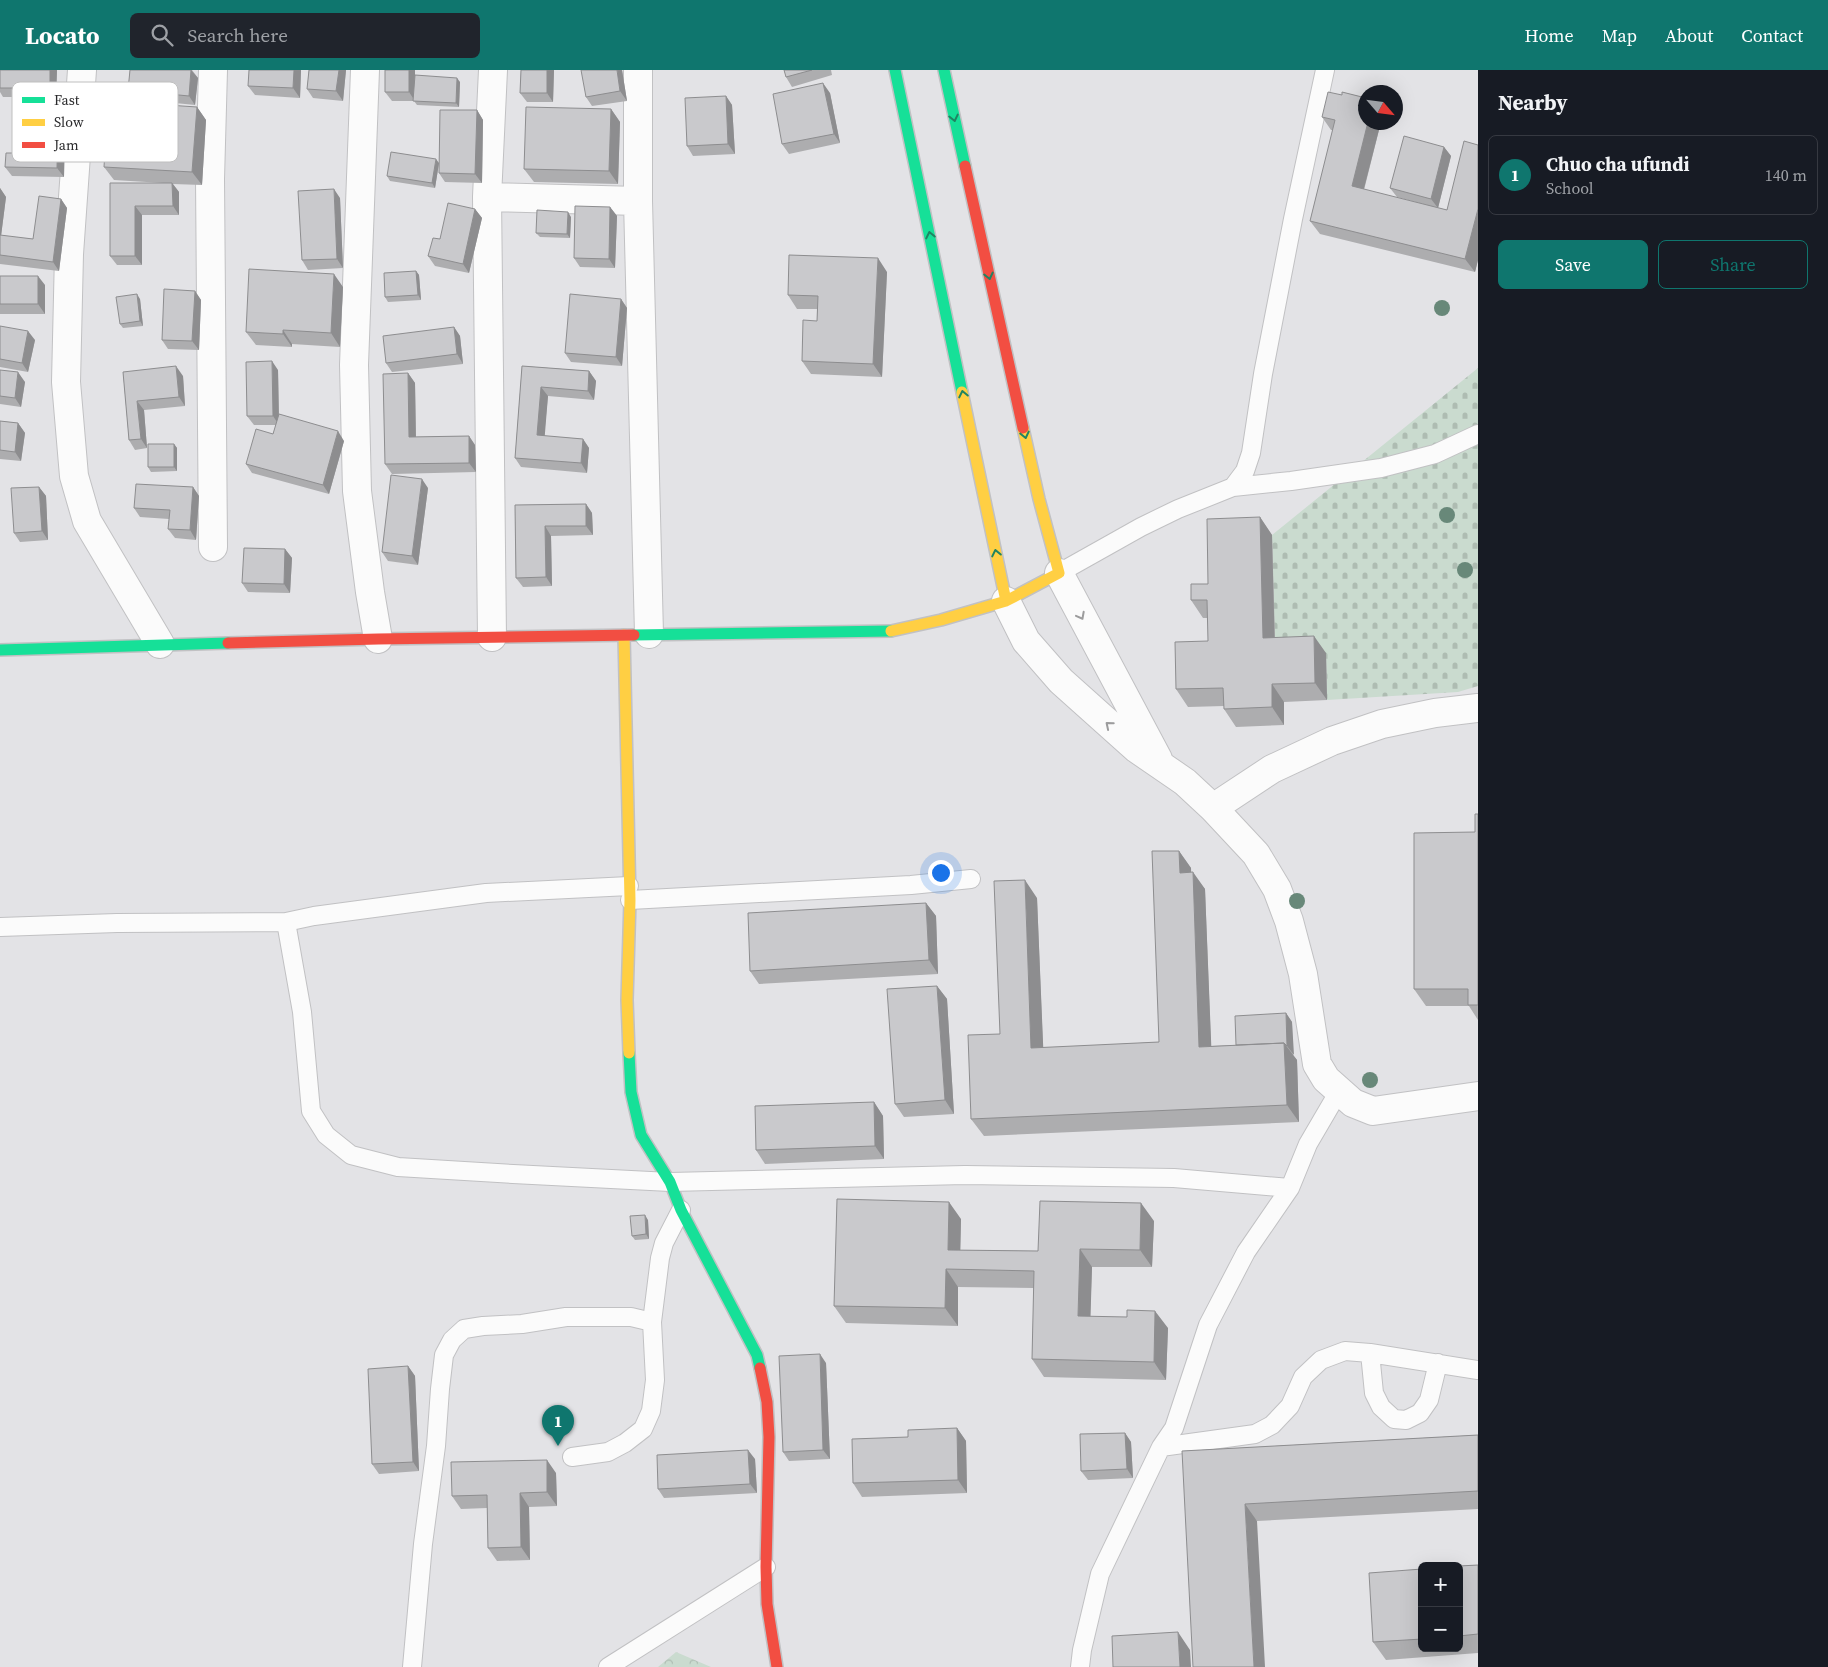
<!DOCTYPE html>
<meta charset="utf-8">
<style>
body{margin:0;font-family:"Source Serif 4",serif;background:#20242c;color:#f1f3f6}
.controls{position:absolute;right:15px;bottom:15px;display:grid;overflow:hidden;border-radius:8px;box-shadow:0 5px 20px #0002}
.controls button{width:45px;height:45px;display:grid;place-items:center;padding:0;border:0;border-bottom:1px solid #363941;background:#171b24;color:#f1f3f6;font:25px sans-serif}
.compass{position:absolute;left:1358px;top:15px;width:45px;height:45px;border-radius:50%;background:#171b24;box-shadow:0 5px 20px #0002;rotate:118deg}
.you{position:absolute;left:940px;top:802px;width:18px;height:18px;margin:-12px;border:4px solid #fff;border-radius:50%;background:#1a73e8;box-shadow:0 0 0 8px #1a73e833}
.badge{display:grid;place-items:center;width:32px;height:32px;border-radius:50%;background:#0f766e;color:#fff;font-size:16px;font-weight:700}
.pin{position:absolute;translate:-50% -41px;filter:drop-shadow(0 1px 2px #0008)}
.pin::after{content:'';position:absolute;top:26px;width:18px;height:15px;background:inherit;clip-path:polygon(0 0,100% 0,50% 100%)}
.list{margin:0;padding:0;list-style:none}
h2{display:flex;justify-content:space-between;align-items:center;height:65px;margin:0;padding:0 20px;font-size:21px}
h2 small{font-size:16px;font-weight:400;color:#9ea1a6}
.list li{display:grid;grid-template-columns:32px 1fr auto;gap:15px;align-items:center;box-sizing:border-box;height:80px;margin:0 10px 10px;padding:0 10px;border:1px solid #363941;border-radius:8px}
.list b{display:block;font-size:19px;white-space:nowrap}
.list p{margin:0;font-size:16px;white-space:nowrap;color:#9ea1a6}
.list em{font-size:16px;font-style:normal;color:#9ea1a6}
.actions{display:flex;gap:10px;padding:15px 20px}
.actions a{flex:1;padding:11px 0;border:1px solid #0f766e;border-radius:8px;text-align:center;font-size:18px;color:#0f766e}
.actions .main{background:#0f766e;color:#fff}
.icon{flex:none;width:28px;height:28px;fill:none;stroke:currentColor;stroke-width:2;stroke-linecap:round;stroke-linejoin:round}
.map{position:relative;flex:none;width:1478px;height:1597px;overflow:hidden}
header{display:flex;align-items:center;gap:30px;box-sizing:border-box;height:70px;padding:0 25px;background:#0f766e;color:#fff}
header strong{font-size:24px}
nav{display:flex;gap:28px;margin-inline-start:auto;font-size:18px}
.search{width:350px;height:45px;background:#20242c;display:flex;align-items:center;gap:12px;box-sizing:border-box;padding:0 18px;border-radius:8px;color:#9ea1a6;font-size:19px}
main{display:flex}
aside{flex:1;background:#171b24}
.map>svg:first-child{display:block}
</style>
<header>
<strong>Locato</strong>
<div class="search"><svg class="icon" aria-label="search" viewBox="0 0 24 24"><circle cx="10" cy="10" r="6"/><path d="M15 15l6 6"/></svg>Search here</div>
<nav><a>Home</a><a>Map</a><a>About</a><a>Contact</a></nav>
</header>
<main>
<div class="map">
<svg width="1478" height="1597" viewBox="0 0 1478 1597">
<defs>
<pattern id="forest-crowns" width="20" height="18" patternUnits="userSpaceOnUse" patternTransform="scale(1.25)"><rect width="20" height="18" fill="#cadbcf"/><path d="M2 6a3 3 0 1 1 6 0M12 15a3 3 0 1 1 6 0" fill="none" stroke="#aebcb2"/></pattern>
<pattern id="cemetery-stones" width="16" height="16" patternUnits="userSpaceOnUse" patternTransform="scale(1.25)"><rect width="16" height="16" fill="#cadbcf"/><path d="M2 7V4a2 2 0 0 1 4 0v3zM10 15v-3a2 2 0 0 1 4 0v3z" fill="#aebcb2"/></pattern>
</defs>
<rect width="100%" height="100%" fill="#e3e3e6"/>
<path fill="url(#forest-crowns)" d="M676 1582 711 1597H658Z"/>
<path fill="url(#cemetery-stones)" d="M1478 298V616L1458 622 1327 630 1326 584 1275 585 1272 465Z"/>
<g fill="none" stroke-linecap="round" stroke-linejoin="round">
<g stroke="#c1c1c3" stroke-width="20">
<path id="lane" d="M1233 417 1291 411 1381 398 1435 384 1478 364
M1059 503 1141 457 1178 439 1233 417 1245 401 1251 383 1263 304 1293 149 1325 0
M630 830 911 815 971 809
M286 852 302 942 311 1041 326 1065 351 1085 398 1097 513 1104 670 1112 965 1105 1174 1108 1290 1118
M0 857 117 853 286 852 314 846 486 823 629 816
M1370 1283 1374 1323 1381 1337 1394 1349 1406 1350 1420 1343 1429 1330 1438 1293
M1161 1377 1255 1364 1272 1355 1290 1336 1303 1307 1321 1290 1345 1281 1370 1283 1478 1300
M572 1387 608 1382 625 1373 643 1359 651 1341 655 1310 652 1252 660 1188 664 1173 681 1140
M412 1597 423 1474 436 1376 440 1319 444 1285 452 1270 464 1259 483 1256 522 1254 566 1247H631L652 1252
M608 1597 766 1497
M1080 1597 1082 1580 1100 1504 1161 1377 1174 1358 1208 1255 1246 1182 1290 1118 1308 1074 1339 1021"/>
</g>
<g stroke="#c1c1c3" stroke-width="30">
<path id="street" d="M82 0 69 184 66 312 74 406 87 451 160 574
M213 0 210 109 213 477
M365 0 354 295 357 421 370 522 378 569
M638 0V131L649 564
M487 127 638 131
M1059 503 1158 689
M1006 531 1026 571 1061 611 1137 679 1185 712 1213 738 1256 784 1277 819 1289 851 1303 904 1317 994 1326 1009 1353 1033 1373 1041 1478 1026
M492 567 487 127 493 0
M1213 738 1272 699 1332 671 1382 654 1435 643 1478 638"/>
</g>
<g stroke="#c1c1c3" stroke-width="14">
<path id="fast" d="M895 0 962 322
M944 0 965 96
M634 565 891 561
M0 580 228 573
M629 983 631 1022 641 1065 670 1112 681 1140 757 1285 760 1298"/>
</g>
<g stroke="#c1c1c3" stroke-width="14">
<path id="slow" d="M962 322 1006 531
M891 561 941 550 1006 531 1059 503 1039 429 1023 358
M624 565 630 830 627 930 629 983"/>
</g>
<g stroke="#c1c1c3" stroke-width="14">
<path id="jam" d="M965 96 1023 358
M228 573 378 569 634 565
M760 1298 767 1332 769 1367 766 1497 767 1534 777 1597"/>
</g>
<use href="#lane" stroke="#fbfbfb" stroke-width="18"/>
<use href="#street" stroke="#fbfbfb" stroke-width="28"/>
<use href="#fast" stroke="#16e098" stroke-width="11"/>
<use href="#slow" stroke="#ffcf43" stroke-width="11"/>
<use href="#jam" stroke="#f24e42" stroke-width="11"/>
</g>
<g fill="#688879">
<circle cx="1442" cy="238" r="8"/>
<circle cx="1447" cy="445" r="8"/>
<circle cx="1465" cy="500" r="8"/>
<circle cx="1297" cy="831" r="8"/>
<circle cx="1370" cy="1010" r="8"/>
</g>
<path fill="#adadaf" d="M0 0H57L56 27H3L0 22Z
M130 0H192L198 8 195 35 135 29 128 20Z
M301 0 300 28 255 25 248 16Z
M309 0H346L343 31 313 28 307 19Z
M385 0H415V5L460 12 459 37 417 35 414 31H392L385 22Z
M521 0H554L553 32H527L520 23Z
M622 0 627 31 592 36 586 27Z
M784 0H831L832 5 792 17 786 7Z
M830 23 840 73 789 84 782 74Z
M726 26 732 35 735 84 693 86 687 76Z
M197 37 206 50 202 115 173 114 179 122V145H142V195H117L110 186V113H163L114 110 104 97Z
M611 39 620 52 618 114 534 112 524 99Z
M477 40 483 50 482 113 445 112 439 103Z
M58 46 65 55 64 107 12 106 5 97 32 83Z
M1322 47 1366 52H1381L1364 120 1447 140 1478 75V190L1475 202 1320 164 1310 151 1333 60H1331Z
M1444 77 1451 86 1438 138 1397 127 1390 118Z
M439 93 435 118 390 111 387 106Z
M0 118 6 127 1 166 33 169 61 129 67 138 59 201 0 194Z
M340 128 343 198 308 200 302 190Z
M610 137 617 146 615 198 580 197 574 188Z
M475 139 482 148 469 203 435 196 428 186 440 169Z
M571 147 570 168 540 167 536 163Z
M416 201 419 205 421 230 388 232 385 227Z
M887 202 882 307 811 304 802 291 817 251V239H797L788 225Z
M0 206 45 215V244H0Z
M343 217 340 277 292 274V277L256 275 246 262Z
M195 221 201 230 199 280 168 279 162 270Z
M140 229 143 256 123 258 120 254Z
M621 229 627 238 622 296 571 292 565 283Z
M0 256 35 270 28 302 0 297Z
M454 257 460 266 463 294 392 302 386 293Z
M522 296 589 301 596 311 594 330 548 326 544 366 583 369 589 378 587 403 521 397 515 388Z
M0 300 25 312 21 337 0 334Z
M278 300 279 345 344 371 329 424 252 403 246 394 273 364 276 355H254L247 346Z
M123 302 183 306 185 336 144 340 147 378 135 380 129 370Z
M408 303 415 313 416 367 469 366 475 375 476 402 392 404 385 394Z
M0 351 18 353 25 363 21 391 0 389Z
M174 374 177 378V401L151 402 148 397Z
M39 417 46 426 48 470 20 472 14 463Z
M193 417 199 426 196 470 175 468 168 459 169 449 140 447 134 438Z
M428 418 418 495 388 491 382 482Z
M586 434 592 443 593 465 551 466 552 516 523 517 516 508 515 435Z
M1260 447 1272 465 1275 567 1326 583 1327 630 1284 632V655L1236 657 1224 639V636L1188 637 1176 619 1208 571V548H1203L1191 530 1208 514Z
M285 479 292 488 290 523 248 522 242 513Z
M1478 744V950L1469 936H1426L1414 919 1475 762Z
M1179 781 1191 798V802L1205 819 1211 976 1236 975 1286 943 1292 952 1293 985 1297 990 1299 1052 984 1066 971 1049 1000 964 1037 828 1043 978 1159 972Z
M926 833 936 846 938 904 759 914 750 901Z
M937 916 947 929 954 1044 904 1047 895 1034Z
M874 1032 883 1046 884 1089 765 1094 756 1080Z
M961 1149 960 1180 1038 1181 1154 1151 1152 1197H1092L1090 1247 1168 1258 1166 1310 1044 1307 1032 1289 1034 1218 958 1217V1256L846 1253 834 1236Z
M648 1150 649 1169 635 1170 632 1166Z
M826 1293 830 1389 789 1391 783 1382Z
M408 1296 415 1306 419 1401 379 1404 372 1394Z
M957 1358 966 1371 967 1423 862 1427 853 1413 908 1367Z
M1125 1363 1131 1372 1133 1408 1088 1410 1081 1401Z
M1478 1365V1439L1257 1451 1182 1381Z
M755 1389 757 1423 664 1428 658 1419Z
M556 1403 557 1436 529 1437 530 1490 497 1491 488 1478 487 1438 461 1439 452 1426Z
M1478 1495V1583L1386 1590 1373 1572 1422 1499V1578H1459V1496Z"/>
<path fill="#8d8d8f" d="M50 0H57L56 27 50 18Z
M191 0 198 8 195 35 189 26Z
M294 0H301L300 28 293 18Z
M339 0H346L343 31 336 21Z
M409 0H415V31L409 22Z
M547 0H554L553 32 547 23Z
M617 0H622L627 31 620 21Z
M457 8 460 12 459 37 456 33Z
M823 13 830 23 840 73 834 64Z
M726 26 732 35 735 84 728 74Z
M197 37 206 50 202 115 192 102Z
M611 39 620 52 618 114 609 101Z
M477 40 483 50 482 113 475 104Z
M58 46 65 55 64 107 57 98Z
M1368 52H1381L1361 130 1352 116Z
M1444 77 1451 86 1438 138 1431 129Z
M436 89 439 93 435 118 432 113Z
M172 113 179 122V145L173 136Z
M0 118 6 127 0 174Z
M334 119 340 128 343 198 337 189Z
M61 129 67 138 59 201 53 192Z
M135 136 142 145V195L135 186Z
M610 137 617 146 615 198 609 189Z
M475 139 482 148 469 203 463 194Z
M1478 139V190L1475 202 1465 189Z
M568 142 571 147 570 168 567 164Z
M878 188 887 202 882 307 873 294Z
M416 201 419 205 421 230 418 225Z
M334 204 343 217 340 277 331 263Z
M38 206 45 215V244L38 234Z
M195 221 201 230 199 280 192 271Z
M137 224 140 229 143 256 140 251Z
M621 229 627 238 622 296 616 287Z
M454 257 460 266 463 294 457 284Z
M283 260 292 274V277L283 264Z
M28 261 35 270 28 302 22 293Z
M272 291 278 300 279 355 273 346Z
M176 296 183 306 185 336 179 327Z
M589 301 596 311 594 330 588 321Z
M18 302 25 312 21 337 15 328Z
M408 303 415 313 416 376 409 367Z
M541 317 548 326 544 375 537 365Z
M137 331 144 340 147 378 141 369Z
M18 353 25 363 21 391 15 382Z
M338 361 344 371 329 424 323 415Z
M469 366 475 375 476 402 469 393Z
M583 369 589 378 587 403 581 393Z
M174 374 177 378V401L174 397Z
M422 409 428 418 418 495 412 486Z
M39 417 46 426 48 470 42 461Z
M193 417 199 426 196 470 190 460Z
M586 434 592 443 593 465 586 456Z
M1260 447 1272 465 1275 585 1263 568Z
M545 456 551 466 552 516 546 507Z
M285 479 292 488 290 523 284 514Z
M1314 566 1326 583 1327 630 1315 613Z
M1272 614 1284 632V655L1272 637Z
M1179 781 1191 798 1192 820 1180 803Z
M1193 802 1205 819 1212 994 1199 977Z
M1025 810 1037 828 1044 996 1031 978Z
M926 833 936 846 938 904 929 890Z
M937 916 947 929 954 1044 945 1030Z
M1286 943 1292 952 1294 985 1287 976Z
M1284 973 1297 990 1299 1052 1287 1035Z
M874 1032 883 1046 884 1089 875 1076Z
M949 1132 961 1149 960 1197 948 1180Z
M1141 1133 1154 1151 1152 1197 1140 1180Z
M645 1145 648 1150 649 1169 646 1164Z
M1080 1179 1092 1197 1090 1264 1078 1246Z
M946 1199 958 1217V1256L945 1238Z
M1155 1241 1168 1258 1166 1310 1154 1292Z
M820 1284 826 1293 830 1389 823 1380Z
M408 1296 415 1306 419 1401 413 1392Z
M957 1358 966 1371 967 1423 958 1410Z
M1125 1363 1131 1372 1133 1408 1127 1399Z
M748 1380 755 1389 757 1423 750 1414Z
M547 1390 556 1403 557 1436 547 1422Z
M520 1423 529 1437 530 1490 521 1477Z
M1245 1434 1257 1451 1265 1597H1254Z
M1178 1562 1190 1580 1191 1597H1180Z"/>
<path fill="#c9c9cc" stroke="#8d8d8f" d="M0 0H50V18H0Z
M130 0H191L189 26 128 20Z
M249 0H294L293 18 248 16Z
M309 0H339L336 21 307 19Z
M385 0H409V22H385Z
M521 0H547V23H520Z
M581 0H617L620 21 586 27Z
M784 0H812L786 7Z
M415 5 457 8 456 33 413 31Z
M823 13 834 64 782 74 773 24Z
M1328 22 1342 25V22L1366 28V52H1368L1352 116 1447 140 1464 71 1478 75V139L1465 189 1310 151 1335 50 1322 47Z
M726 26 728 74 687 76 685 28Z
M108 31 197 37 192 102 104 97Z
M526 37 611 39 609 101 524 99Z
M440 40H477L475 104 439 103Z
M33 45 58 46 57 98 5 97 6 83H32Z
M1404 66 1444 77 1431 129 1390 118Z
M391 82 436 89 432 113 387 106Z
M110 113H172L173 136H135V186H110Z
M334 119 337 189 302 190 298 121Z
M39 126 61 129 53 192 0 185V165L33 169Z
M448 133 475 139 463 194 428 186 433 168 440 169Z
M575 136 610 137 609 189 574 188Z
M537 140 568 142 567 164 536 163Z
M789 185 878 188 873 294 802 291 803 250 817 251 818 226 788 225Z
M249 199 334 204 331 263 283 260V264L246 262Z
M416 201 418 225 385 227 384 203Z
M0 206H38V234H0Z
M164 219 195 221 192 271 162 270Z
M137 224 140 251 120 254 116 227Z
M570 224 621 229 616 287 565 283Z
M0 256 28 261 22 293 0 289Z
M454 257 457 284 386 293 383 266Z
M272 291 273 346H247L246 292Z
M176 296 179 327 137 331 141 369 129 370 123 302Z
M522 296 589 301 588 321 541 317 537 365 583 369 581 393 515 388Z
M0 300 18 302 15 328 0 326Z
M408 303 409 367 469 366V393L385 394 383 304Z
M279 344 338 361 323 415 246 394 256 359 273 364Z
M0 351 18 353 15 382 0 380Z
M148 374H174V397H148Z
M391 405 422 409 412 486 382 482Z
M136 414 193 417 190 460 168 459 170 440 134 438Z
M39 417 42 461 14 463 11 418Z
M586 434V456H545L546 507 516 508 515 435Z
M1260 447 1263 568 1314 566 1315 613 1272 614V637L1224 639 1223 618 1176 619 1175 572 1208 571 1207 530H1191V514H1208L1207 449Z
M244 478 285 479 284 514 242 513Z
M1475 744H1478V935H1468V919H1414V763L1475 762Z
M1152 781H1179L1180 803 1193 802 1199 977 1284 973 1287 1035 971 1049 968 965 1000 964 994 811 1025 810 1031 978 1159 972Z
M926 833 929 890 750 901 748 843Z
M937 916 945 1030 895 1034 887 919Z
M1286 943 1287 976 1284 973 1236 975 1235 946Z
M874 1032 875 1076 756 1080 755 1036Z
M837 1129 949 1132 948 1180 1038 1181 1040 1131 1141 1133 1140 1180 1080 1179 1078 1246 1127 1247V1240L1155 1241 1154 1292 1032 1289 1034 1201 946 1199 945 1238 834 1236Z
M645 1145 646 1164 632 1166 630 1146Z
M820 1284 823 1380 783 1382 779 1286Z
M408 1296 413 1392 372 1394 368 1299Z
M957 1358 958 1410 853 1413 852 1369 908 1367V1360Z
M1125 1363 1127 1399 1081 1401 1080 1364Z
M1478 1365V1421L1245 1434 1254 1597H1193L1182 1381Z
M748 1380 750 1414 658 1419 657 1385Z
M547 1390V1422L520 1423 521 1477 488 1478 487 1425 452 1426 451 1392Z
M1478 1495V1564L1459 1566V1496Z
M1422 1499V1569L1373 1572 1369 1503Z
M1178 1562 1180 1597H1113L1112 1566Z"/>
<defs><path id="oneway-chevron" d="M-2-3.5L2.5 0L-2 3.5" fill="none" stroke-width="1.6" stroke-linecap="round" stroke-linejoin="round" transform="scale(1.25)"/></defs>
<g stroke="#208462">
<use href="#oneway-chevron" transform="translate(954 48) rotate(77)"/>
<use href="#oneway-chevron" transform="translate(930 165) rotate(-102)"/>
<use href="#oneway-chevron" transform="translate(989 206) rotate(77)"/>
<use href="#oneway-chevron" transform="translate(963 324) rotate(-102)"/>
<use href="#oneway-chevron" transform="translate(1025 365) rotate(77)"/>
<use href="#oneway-chevron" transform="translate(996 483) rotate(-102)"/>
</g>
<g stroke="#9c9c9d">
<use href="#oneway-chevron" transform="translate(1081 546) rotate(62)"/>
<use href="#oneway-chevron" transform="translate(1109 655) rotate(-140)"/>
</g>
<rect x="12" y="12" width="166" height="80" rx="8" fill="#fff" stroke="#bfbfbf" stroke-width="1"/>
<rect x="22" y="27" width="23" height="6" fill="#16e098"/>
<rect x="22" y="49" width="23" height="7" fill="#ffcf43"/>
<rect x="22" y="72" width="23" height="6" fill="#f24e42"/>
<g font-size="14" fill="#29292b">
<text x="54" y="35">Fast</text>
<text x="54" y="57">Slow</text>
<text x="54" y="80">Jam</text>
</g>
</svg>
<div class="controls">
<button>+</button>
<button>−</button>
</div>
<svg class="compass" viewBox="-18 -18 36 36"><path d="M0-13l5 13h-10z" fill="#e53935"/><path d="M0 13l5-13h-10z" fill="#9ea1a6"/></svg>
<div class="you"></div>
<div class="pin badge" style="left:558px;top:1376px">1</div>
</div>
<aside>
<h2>Nearby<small></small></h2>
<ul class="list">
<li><span class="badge">1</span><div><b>Chuo cha ufundi</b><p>School</p></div><em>140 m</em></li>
</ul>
<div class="actions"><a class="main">Save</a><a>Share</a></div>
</aside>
</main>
